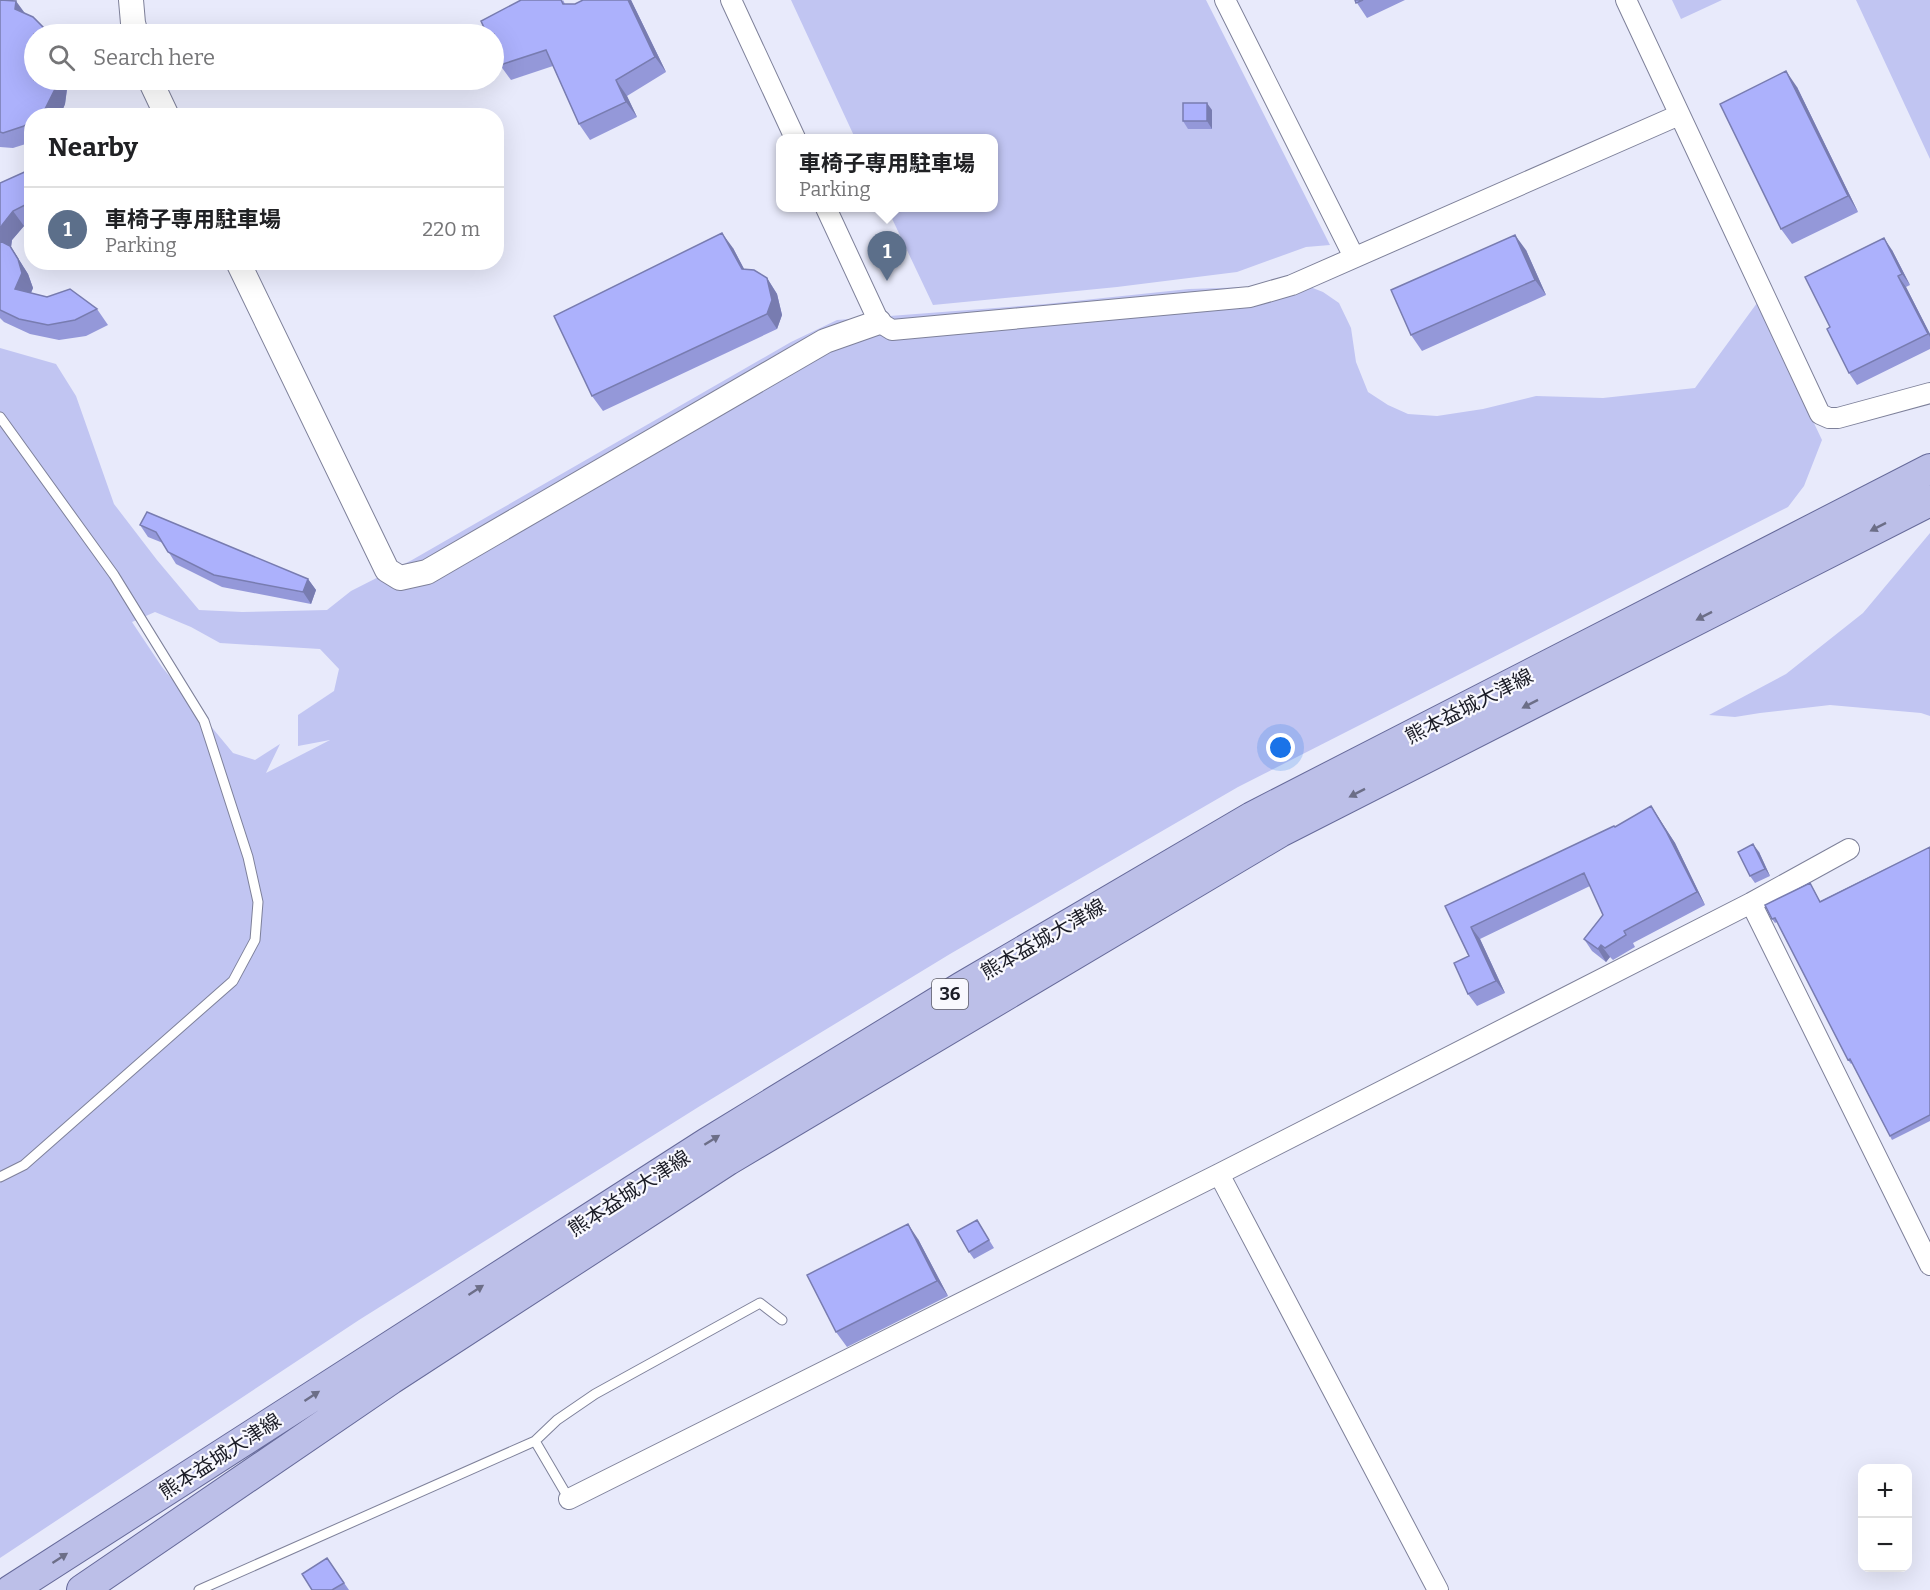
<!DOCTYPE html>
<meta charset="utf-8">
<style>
body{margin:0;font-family:Bitter,"Noto Sans JP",serif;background:#f6f6f6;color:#202124}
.controls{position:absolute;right:18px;bottom:18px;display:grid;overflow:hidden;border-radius:12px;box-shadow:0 6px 24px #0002}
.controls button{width:54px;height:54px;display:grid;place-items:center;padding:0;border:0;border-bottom:2px solid #e0e0e0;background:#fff;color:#202124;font:30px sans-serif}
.you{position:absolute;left:1281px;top:748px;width:21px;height:21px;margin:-15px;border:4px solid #fff;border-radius:50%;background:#1a73e8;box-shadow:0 0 0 9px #1a73e833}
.badge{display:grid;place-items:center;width:39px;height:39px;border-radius:50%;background:#53810c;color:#fff;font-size:20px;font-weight:700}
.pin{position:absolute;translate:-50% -50px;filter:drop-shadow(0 2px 3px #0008)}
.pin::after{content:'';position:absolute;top:32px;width:21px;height:18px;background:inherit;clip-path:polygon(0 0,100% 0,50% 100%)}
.popup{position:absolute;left:776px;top:134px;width:222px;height:78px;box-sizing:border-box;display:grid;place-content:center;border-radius:12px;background:#fff;filter:drop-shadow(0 2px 4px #0005);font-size:20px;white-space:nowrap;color:#757577}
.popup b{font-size:22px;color:#202124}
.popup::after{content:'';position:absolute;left:50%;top:100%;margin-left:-12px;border:12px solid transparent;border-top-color:#fff}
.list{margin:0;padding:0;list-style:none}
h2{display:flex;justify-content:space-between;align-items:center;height:78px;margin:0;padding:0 24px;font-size:26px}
h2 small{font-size:20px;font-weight:400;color:#757577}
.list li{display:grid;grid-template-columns:39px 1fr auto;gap:18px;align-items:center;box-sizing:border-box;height:84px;padding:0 24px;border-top:2px solid #e0e0e0}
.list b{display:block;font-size:22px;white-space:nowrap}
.list p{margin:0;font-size:20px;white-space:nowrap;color:#757577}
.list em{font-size:20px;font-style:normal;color:#757577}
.icon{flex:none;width:33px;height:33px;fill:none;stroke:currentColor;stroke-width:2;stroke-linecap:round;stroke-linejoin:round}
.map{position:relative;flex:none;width:1930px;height:1590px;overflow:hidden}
.search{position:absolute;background:#fff;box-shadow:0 6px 24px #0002;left:24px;top:24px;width:480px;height:66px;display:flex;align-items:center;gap:15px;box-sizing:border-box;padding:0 21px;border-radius:33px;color:#757577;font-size:22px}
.panel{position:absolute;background:#fff;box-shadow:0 6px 24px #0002;left:24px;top:108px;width:480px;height:162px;border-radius:24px}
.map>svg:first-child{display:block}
</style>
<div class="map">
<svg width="1930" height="1590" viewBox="0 0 1930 1590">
<rect width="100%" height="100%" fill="#e8eafb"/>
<path fill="#c1c5f2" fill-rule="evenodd" d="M791 0H1206L1330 245 1306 247 1237 272 1117 287 933 305 887 208H994V138H855Z
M1672 0H1722L1681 19Z
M1856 0H1930V159Z
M1305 285 1323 292 1339 303 1351 328 1356 362 1368 392 1388 405 1408 414 1437 416 1483 409 1536 396 1603 398 1695 388 1757 303 1822 440 1804 486 1788 507 1238 787 950 954 700 1106 359 1320 0 1558V348L56 364 76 396 114 504 157 560 199 610 242 612 327 610 351 591 412 560 791 342 837 320 1046 304 1189 289ZM155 612 191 627 220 643 320 649 339 669 334 691 298 715V746L330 740 266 773 280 744 255 760 233 753 162 667 132 622Z
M1930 533V716L1921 713 1830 705 1760 713 1735 717 1709 715 1786 674 1863 613Z"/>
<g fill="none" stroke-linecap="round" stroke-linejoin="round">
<g stroke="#7e819a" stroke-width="11">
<path id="service" d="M0 417 114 575 204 721 248 857 258 902 255 940 233 981 24 1165 0 1177
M535 1441 557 1420 595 1394 760 1303 782 1320
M199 1590 535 1441 569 1499"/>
</g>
<g stroke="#7e819a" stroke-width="22">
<path id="minor" d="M731 0 795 138
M1225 0 1354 257
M1626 0 1820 414 1829 418H1838L1930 393
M826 208 879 322 892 330 1250 297 1292 285 1679 115
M1751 903 1930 1265
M1219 1174 1438 1590
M569 1499 1219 1174 1751 903 1849 849"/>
</g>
<g stroke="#7e819a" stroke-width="26">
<path id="tertiary" d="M131 0 133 23 136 34
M150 80 167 116
M238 262 387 570 400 578 427 572 825 341 879 322"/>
</g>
<g stroke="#666a9a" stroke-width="32">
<path id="primary" d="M11 1590 707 1143 962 987 1252 817 1930 469
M82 1590 391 1379 728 1160 1280 832 1930 501"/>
</g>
<use href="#service" stroke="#fff" stroke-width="9"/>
<use href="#minor" stroke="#fff" stroke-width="20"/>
<use href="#tertiary" stroke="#fff" stroke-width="24"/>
<use href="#primary" stroke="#bcbfe8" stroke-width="30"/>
</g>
<path fill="#9498d9" d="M0 0 68 83 65 104 60 116H32V142L13 148 0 147Z
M563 0 565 4H575L583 0H631L666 72 627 96 637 117 590 140 579 124 553 66 511 80 500 65Z
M1355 0H1405L1367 18Z
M1797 87 1858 212 1792 244 1781 229Z
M1212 110V129H1188L1183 121Z
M29 170 32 174V222L24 226 12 240 11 247 28 274 33 288 31 293 97 309 108 325 86 336 59 340 30 334 4 322 0 318V183Z
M733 248 744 269 767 278 777 294 782 315 777 329 603 411 592 396Z
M1526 250 1546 295 1422 351 1411 335Z
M1892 250 1910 285 1906 287 1930 334V349L1857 385 1849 373 1830 327Z
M140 525 308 579 316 590 311 604 222 587 176 564 163 543 148 537Z
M1651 806 1675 843 1705 905 1633 943 1635 947 1613 960 1610 957 1606 962 1592 951 1584 939 1603 915 1590 886 1480 939 1505 993 1477 1006 1468 994 1469 956 1445 906 1615 827Z
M1930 847V1121L1892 1140 1852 1063 1851 1064 1848 1060 1777 922 1775 923 1772 919 1810 883 1820 901Z
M1759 852 1770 876 1755 883 1750 876Z
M977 1220 994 1248 974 1259 969 1252Z
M918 1239 948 1296 847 1347 836 1332Z
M327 1558 349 1590H312Z"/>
<path fill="#787cb0" d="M628 0H631L666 72 655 57Z
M16 1 27 16 15 9Z
M1786 71 1797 87 1858 212 1848 196Z
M56 80H68L65 104 60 116H49L45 109Z
M616 80 627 96 637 117 626 102Z
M1207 103 1212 110V129L1207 121Z
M29 170 32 174V211L27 204Z
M13 211 24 226 12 240 11 247 28 274 33 288 26 304 15 289 0 243V231L2 225Z
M722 233 733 248 752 284 742 269Z
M1515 235 1526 250 1546 295 1535 280Z
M1884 238 1892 250 1910 285 1902 274Z
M1898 276 1906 287 1930 334V337Z
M767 278 777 294 782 315 777 329 767 314Z
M308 579 316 590 311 604 303 592Z
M1651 806 1675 843 1705 905 1697 892Z
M1753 844 1759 852 1770 876 1765 869Z
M1471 927 1480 939 1505 993 1496 981Z
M1601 945 1610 957 1606 962 1598 949Z
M908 1224 918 1239 948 1296 937 1281Z"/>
<path fill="#acb1fc" stroke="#787cb0" stroke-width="1.5" d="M0 0 16 1 15 9 33 17 45 29 48 34H34V80H56L55 89 45 109 37 116H32V120L24 126 3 133 0 132Z
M521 0H561L563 4H575L583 0H628L655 57 616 80 626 102 579 124 546 50 500 65 494 49V34H487L481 21Z
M1355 0H1363L1356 3Z
M1786 71 1848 196 1781 229 1720 104Z
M1183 103H1207V121H1183Z
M29 170 27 204 13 211 2 225 0 231V183Z
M722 233 742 269 754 270 767 278 772 300 767 314 592 396 554 316Z
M1515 235 1535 280 1411 335 1391 290Z
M1884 238 1902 274 1898 276 1928 334 1849 373 1827 329 1830 327 1805 277Z
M0 241 10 246 18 259 22 273 15 289 47 297 70 289 97 309 75 320 48 325 19 319 0 310Z
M147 512 308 579 303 592 214 575 168 552 156 532 140 525Z
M1651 806 1666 831 1697 892 1624 931 1626 935 1605 948 1601 945 1598 949 1584 939 1603 915 1584 873 1471 927 1496 981 1468 994 1454 963 1469 956 1445 906 1614 826 1615 827Z
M1753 844 1765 869 1750 876 1738 852Z
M1930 847V1115L1890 1136 1850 1059 1848 1060 1775 918 1772 919 1765 905 1810 883 1820 902Z
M977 1220 989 1240 969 1252 957 1231Z
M908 1224 937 1281 836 1332 807 1275Z
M327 1558 344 1583 332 1590H312L302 1574Z"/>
<defs><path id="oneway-solid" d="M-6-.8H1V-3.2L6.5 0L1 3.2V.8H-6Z" transform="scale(1.5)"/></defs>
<g fill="#6c6e87">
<use href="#oneway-solid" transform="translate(1878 527) rotate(153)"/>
<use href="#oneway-solid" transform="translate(1704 616) rotate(153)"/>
<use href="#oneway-solid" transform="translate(1530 704) rotate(153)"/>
<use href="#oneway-solid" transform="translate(1357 793) rotate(153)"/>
<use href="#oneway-solid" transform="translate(712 1140) rotate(-32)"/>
<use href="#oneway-solid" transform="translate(476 1290) rotate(-33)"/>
<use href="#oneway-solid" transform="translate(312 1396) rotate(-33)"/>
<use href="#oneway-solid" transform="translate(60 1558) rotate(-33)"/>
</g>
<g text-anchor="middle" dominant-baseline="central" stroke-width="4.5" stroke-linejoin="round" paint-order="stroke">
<rect fill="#f8f8fe" stroke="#5d5e67" stroke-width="1.5" x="932" y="979" width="36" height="30" rx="4.5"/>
<g font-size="18" font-weight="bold" fill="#1b1c26">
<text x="950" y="994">36</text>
</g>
<g font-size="20" fill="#1b1c26" stroke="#f8f8fe">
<text transform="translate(1469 706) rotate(-27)">熊本益城大津線</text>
<text transform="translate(1043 939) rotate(-30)">熊本益城大津線</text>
<text transform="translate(629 1193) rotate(-33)">熊本益城大津線</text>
<text transform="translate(220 1456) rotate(-33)">熊本益城大津線</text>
</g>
</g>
</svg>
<div class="controls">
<button>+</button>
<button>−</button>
</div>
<div class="you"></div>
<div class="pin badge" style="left:887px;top:281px;background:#5c6f8a">1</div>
<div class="popup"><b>車椅子専用駐車場</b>Parking</div>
<div class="search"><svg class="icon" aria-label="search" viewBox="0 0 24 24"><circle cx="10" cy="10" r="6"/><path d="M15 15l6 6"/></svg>Search here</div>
<section class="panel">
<h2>Nearby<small></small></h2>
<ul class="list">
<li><span class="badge" style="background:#5c6f8a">1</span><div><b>車椅子専用駐車場</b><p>Parking</p></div><em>220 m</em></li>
</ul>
</section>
</div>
